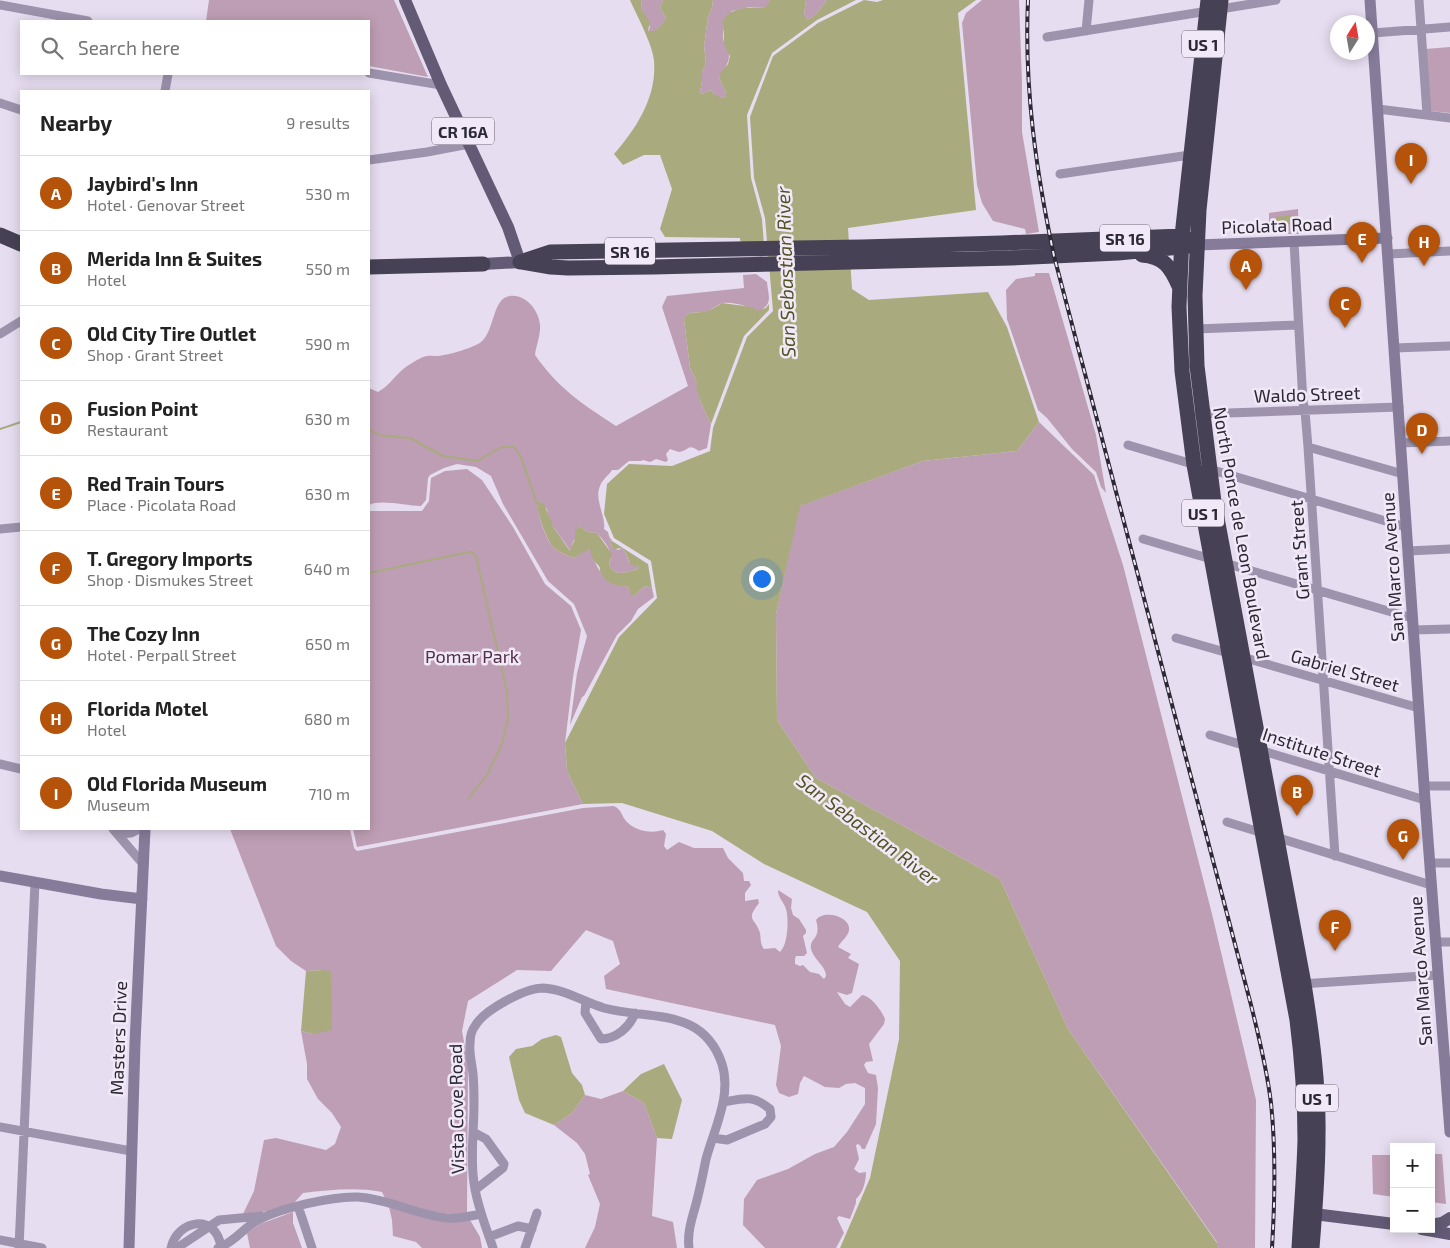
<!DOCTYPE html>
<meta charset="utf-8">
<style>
body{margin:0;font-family:"Exo 2",sans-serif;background:#f6f6f6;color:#222}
.controls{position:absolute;right:15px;bottom:15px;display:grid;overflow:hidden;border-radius:0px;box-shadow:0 2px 12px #0003}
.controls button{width:45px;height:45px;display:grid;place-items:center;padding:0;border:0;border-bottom:1px solid #e0e0e0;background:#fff;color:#222;font:25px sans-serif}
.compass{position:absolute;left:1330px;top:15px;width:45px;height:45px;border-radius:50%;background:#fff;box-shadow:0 2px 12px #0003;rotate:11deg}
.you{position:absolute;left:761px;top:578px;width:18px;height:18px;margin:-12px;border:4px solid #fff;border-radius:50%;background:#1a73e8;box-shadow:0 0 0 8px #1a73e833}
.badge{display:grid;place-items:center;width:32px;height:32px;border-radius:50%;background:#b45309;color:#fff;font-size:16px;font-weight:700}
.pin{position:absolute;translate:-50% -41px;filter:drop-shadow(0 1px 2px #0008)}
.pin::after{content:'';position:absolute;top:26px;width:18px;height:15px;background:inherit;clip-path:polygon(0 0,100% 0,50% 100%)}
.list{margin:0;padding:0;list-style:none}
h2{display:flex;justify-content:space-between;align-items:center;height:65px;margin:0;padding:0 20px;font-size:21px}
h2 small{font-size:16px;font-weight:400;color:#767676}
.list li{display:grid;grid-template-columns:32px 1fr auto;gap:15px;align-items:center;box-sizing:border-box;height:75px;padding:0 20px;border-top:1px solid #e0e0e0}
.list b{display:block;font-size:19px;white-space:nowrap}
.list p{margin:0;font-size:16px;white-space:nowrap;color:#767676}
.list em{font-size:16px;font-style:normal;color:#767676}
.icon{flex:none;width:28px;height:28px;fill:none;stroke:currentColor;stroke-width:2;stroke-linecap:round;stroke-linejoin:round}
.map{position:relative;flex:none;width:1450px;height:1248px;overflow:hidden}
.search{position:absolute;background:#fff;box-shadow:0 2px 12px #0003;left:20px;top:20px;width:350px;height:55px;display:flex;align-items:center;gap:12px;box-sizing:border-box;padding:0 18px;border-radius:0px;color:#767676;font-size:19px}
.panel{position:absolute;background:#fff;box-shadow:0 2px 12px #0003;left:20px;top:90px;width:350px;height:740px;border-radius:0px}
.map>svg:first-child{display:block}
</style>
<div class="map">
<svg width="1450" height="1248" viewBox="0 0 1450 1248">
<rect width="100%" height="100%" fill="#e6ddf0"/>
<path fill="#be9eb4" d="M209 0H394L428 77 369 66V21H206Z
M641 0H663L660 8 666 18C662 25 657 33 648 32L650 27 642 10Z
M713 0H770L766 8 750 7 732 11C726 21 720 34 725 45 727 49 730 51 729 56 729 65 722 70 719 78L726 93V96L721 98 717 97 710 90 702 94 700 92 702 81V72L706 63 704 46 708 17 712 8Z
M806 0H827L817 13 808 20 804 15Z
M982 0H1019L1022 82V132L1039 232 1026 234 1025 229 993 221 982 203 977 185 962 23 966 13Z
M1450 47V113L1430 111 1425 49Z
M1298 209 1299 234H1277V232H1269V213Z
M1035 273H1049L1096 435 1106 493 1101 487 1096 472 1072 449 1047 418 1038 410 1007 319 1006 290 1016 279 1035 276Z
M756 274 767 282C768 296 774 304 758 312 749 306 733 302 723 303 718 304 713 309 708 311 699 314 689 308 684 320L690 368 696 380 701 403 711 424 707 448 699 451C687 443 690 450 679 452L670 449 666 454 668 460 666 462 656 459 650 462 643 460 641 461H629L618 470H612C608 476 602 480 600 486 594 500 606 516 604 529L608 532 612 547 618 550 622 548 626 553 629 562 639 567 638 569C626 572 615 578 609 564 615 553 605 542 597 533L587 532 580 526 575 531V539L573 542 571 552C563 538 549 526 547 509L538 503C536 512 546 539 553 547 558 552 566 555 574 558L589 547 591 548C595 569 605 584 629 587L634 596 645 586 652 588 654 597 638 609 631 621 617 635 584 696 582 697 570 725 577 673 587 636 574 604 548 581 503 504 491 476 476 467 457 464 444 468 430 475 428 478 426 500 421 506C406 506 381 499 369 505V388L378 392C388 386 390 382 398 374 404 367 415 361 423 357 428 355 433 356 438 356 449 355 473 348 481 342 495 331 492 298 510 296 526 294 539 311 540 325 541 334 536 346 535 355 559 389 581 403 616 426L688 386 662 307 667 296 744 288 743 275Z
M1039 422 1094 475 1123 565 1212 914 1256 1100 1255 1248H1217V1242L1068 1029 1000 879 816 778 777 720 776 614 799 506 923 461 1017 451Z
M467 469 482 480 513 527 545 584 571 606 581 630 573 677 565 743 567 771 583 804 357 847 353 829H369V511H422L429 501 431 478 445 471Z
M614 806C622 810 621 815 626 821 635 831 651 834 663 830L666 834 664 846 667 850 679 842 694 848H723L728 858 743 873 744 881H749L751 885 745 893V901L758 899 759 903C745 921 755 917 760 933 761 939 760 944 764 949L775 948 780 952C788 945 789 919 786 909 784 902 778 898 778 890L792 899 791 908 793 915 799 919 806 930V933L803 936 807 953 804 956H796L795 959V964L800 966 803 965 810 972 819 974 824 979 826 976C826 966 814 960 811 949 809 937 822 940 816 920 824 909 851 917 849 930 848 937 841 941 838 947L851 954 848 958 859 964 852 993 847 995 837 992 845 1004 850 1007 862 995C871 996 882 1011 885 1019L884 1024 869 1044 873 1061 866 1062 864 1065 868 1073 876 1075 878 1088 876 1124 865 1149H862L860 1145 857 1144 856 1146 859 1159 854 1169 859 1173 866 1172C866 1181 863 1193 856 1199V1203L850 1219 839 1216 837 1218 844 1233 836 1248H765L743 1225 744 1199 757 1180 788 1169 815 1154 834 1147 847 1132 865 1104V1088L855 1083 846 1084 839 1088 825 1087 804 1076 800 1083 798 1094 789 1097 779 1093 776 1085 781 1046 775 1025 606 989 604 976 620 964 613 941 586 930 551 971 517 970 468 1001 462 1031 468 1064 467 1213C439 1218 412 1204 385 1198L382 1192C356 1187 329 1190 303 1193L294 1203 271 1211 243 1214 254 1191 264 1140 276 1138 326 1150 335 1144 341 1127 332 1113 318 1099 307 1079V1064L301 1031 313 1034 322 970 306 971 291 961 276 946 230 829H350L354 848 357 851 583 808Z
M623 1091 644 1103 657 1138 652 1216 673 1222 677 1248H585L595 1227 600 1204 588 1175 590 1174 585 1154 577 1143 554 1125 572 1113 585 1095 601 1099Z
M1431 1154H1442L1446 1204 1431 1202Z
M1372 1155H1394V1197L1373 1194Z
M389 1207 446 1222 470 1220 480 1237 482 1248H422L416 1242 393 1236 392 1220Z
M293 1212V1223L302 1248H250L247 1233 260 1224Z"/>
<path fill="#aaaa7f" d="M630 0H641L642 10 650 22 648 31C656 33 662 25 666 18L660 8 663 0H713L712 8 708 17 704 46 706 63 702 72V81L700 92 702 94 710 90 714 94 721 98 726 96V93L719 78 721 72 728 64 730 56 724 44V25L722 22C731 6 749 7 765 8L770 0H806L804 15 808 20 817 13 827 0H856L817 20 772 53 747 115 751 178 762 219 764 245 741 246 740 238 665 237 660 229 672 189 660 155H644L623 165 614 154C637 128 657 96 654 61 653 45 637 16 630 0Z
M864 0 877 2 883 0H976L958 13 976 210 848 228 852 289 869 300 988 292 1007 327 1039 422 1017 451 923 461 800 506 776 614 777 720 816 778 1000 879 1068 1029 1217 1243V1248H840L870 1178 899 1039 900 961 867 912 764 864 712 831 622 803 583 804 567 771 565 743 619 637 657 598 651 561 614 538 604 514 607 484 629 464 672 466 710 451 713 428 747 337 773 311 765 218 754 178 750 117 773 56 818 23Z
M1291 215 1292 225 1276 224 1275 217Z
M722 303 752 307 758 311 766 308 769 304V310L744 336 711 424 701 403 697 390 696 380 690 368 684 320C688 309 697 314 706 311 712 310 717 306 722 303Z
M538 502 544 504 554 528 570 551 575 539V530L580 526 587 532 597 533 612 554 609 564C615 578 626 572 638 569L639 567 630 564 626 553 622 548 615 549 612 547 609 536 612 541 648 564 652 588 645 586 634 596 631 595 629 587C619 586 605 584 601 573 598 567 602 570 598 565 592 559 591 557 590 548L574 558C566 555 558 552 553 547 547 540 535 510 538 502Z
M322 970 331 971 332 1030 313 1034 301 1031 306 971Z
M556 1035 561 1037 572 1073 582 1085 585 1095 572 1113 554 1125 525 1113 519 1100 509 1057 516 1049 532 1046 542 1039Z
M664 1064 682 1100 672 1139 657 1138 644 1103 623 1091 641 1074Z"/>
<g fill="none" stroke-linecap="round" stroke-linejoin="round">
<path stroke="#aaaa7f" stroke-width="2" d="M0 429 21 422
M369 429 379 435 410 438 443 456 477 461 502 447H514L521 457 537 504
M369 573 464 553 472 552 476 556 507 692 508 719 502 744 487 775 468 799"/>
<path stroke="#9d93ad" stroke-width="9" d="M1419 0 1427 114
M0 5 88 21
M1086 31 1089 0
M1373 33 1450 27
M1047 37 1276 0
M369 73 441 85
M165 91 168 74
M0 103 21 110
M1378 109 1450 118
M369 160 427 152 469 144
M1060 174 1190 155
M1294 242 1303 402 1305 411 1308 447 1335 856
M1389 254 1450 251
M1196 329 1298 325
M0 334 21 321
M1394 348 1450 346
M1199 414 1399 407
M1401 443 1450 441
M1128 445 1406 527
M1308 447 1403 474
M0 529 21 527
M1143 539 1412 618
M1408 551 1450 549
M1413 630 1450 629
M1176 638 1419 708
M1210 735 1425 800
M0 764 21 769
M1424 786H1450
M1227 822 1431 885
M113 829 144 865
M118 834 131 833 139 829
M1430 863H1450
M1435 942H1450
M1301 984 1438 975
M586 1001 585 1013 601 1039C616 1039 630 1027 635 1013
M0 1127 131 1151
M473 1132 486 1139 504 1164 503 1168 475 1190
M713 1138 727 1140 765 1124 771 1117 770 1109C753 1095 745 1098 724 1102
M298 1206 312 1248
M489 1237 518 1226 532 1229
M0 1240 42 1248
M19 1248 35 882
M171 1248C177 1220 216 1212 221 1247
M177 1248 219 1220 261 1216
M218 1248C235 1242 243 1228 258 1220 281 1208 332 1196 358 1197 389 1199 417 1215 447 1218 459 1219 470 1216 481 1214
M493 1248C486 1227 477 1206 474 1183 470 1157 474 1130 474 1104 474 1094 474 1084 473 1074 472 1064 469 1053 470 1044 470 1037 471 1031 475 1026 484 1010 525 988 543 988 564 989 584 1002 604 1008 650 1020 703 1007 722 1064 732 1096 714 1129 706 1159 703 1174 700 1189 696 1204 692 1219 687 1232 689 1248
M525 1248 537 1213"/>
<path stroke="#867c9a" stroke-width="11" d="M1370 0 1425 800 1450 1132
M1197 245 1387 238
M0 876 101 894 142 899
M129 1248 135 1043 145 829"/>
<path stroke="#635b76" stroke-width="12" d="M405 0 441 85 508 227 520 262 483 264
M1306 1213 1394 1224
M1431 1225 1442 1223 1450 1218
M1422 1229 1450 1234"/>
<path stroke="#474155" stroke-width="15" d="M1208 0 1182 236 1179 307 1182 371 1194 465 1297 1020C1302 1060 1305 1100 1305 1140 1304 1176 1301 1212 1299 1248
M1221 0 1199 210 1195 296 1197 366 1214 502 1304 984C1312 1034 1319 1085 1318 1137 1318 1174 1315 1211 1312 1248
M0 235 21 244
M1142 255C1164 257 1170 266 1179 286
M520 262 550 252 862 247 1002 243 1182 236 1189 240
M522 262 551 267 568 268 653 267 1011 258 1118 253 1191 246
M369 267 483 264"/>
<g stroke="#2c2935" stroke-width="4">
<path id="rail" d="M1028 0C1024 87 1036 171 1054 256L1251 1005C1259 1037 1267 1070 1271 1103 1276 1151 1275 1199 1272 1248"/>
</g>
<use href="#rail" stroke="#f1e9f8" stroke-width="2" stroke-dasharray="5.5" stroke-linecap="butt"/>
</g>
<g text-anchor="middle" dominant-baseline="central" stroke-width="5" stroke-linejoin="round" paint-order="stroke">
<g fill="#f1e9f8" stroke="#676370" stroke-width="1">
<rect x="1182" y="30.5" width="42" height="27" rx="4"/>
<rect x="432" y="117.5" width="62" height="27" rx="4"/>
<rect x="1100" y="224.5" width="50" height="27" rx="4"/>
<rect x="605" y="237.5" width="50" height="27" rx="4"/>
<rect x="1182" y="499.5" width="42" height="27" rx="4"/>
<rect x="1296" y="1084.5" width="42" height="27" rx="4"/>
</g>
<g font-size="16" font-weight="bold" fill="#2c2935">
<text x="1203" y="44">US 1</text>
<text x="463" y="131">CR 16A</text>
<text x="1125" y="238">SR 16</text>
<text x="630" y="251">SR 16</text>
<text x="1203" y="513">US 1</text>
<text x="1317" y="1098">US 1</text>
</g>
<g font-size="18" fill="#2c2935" stroke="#f1e9f8">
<text transform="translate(1277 225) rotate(-2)">Picolata Road</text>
<text transform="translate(1307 394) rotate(-2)">Waldo Street</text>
<text transform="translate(1242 533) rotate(80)">North Ponce de Leon Boulevard</text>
<text transform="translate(1299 550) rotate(-94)">Grant Street</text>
<text transform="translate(1392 567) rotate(-94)">San Marco Avenue</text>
<text transform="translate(1345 670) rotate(16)">Gabriel Street</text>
<text transform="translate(1322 752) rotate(18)">Institute Street</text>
<text transform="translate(1420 971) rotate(-94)">San Marco Avenue</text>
<text transform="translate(118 1038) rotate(-88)">Masters Drive</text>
<text transform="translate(456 1109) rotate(-91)">Vista Cove Road</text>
</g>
<g font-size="18" fill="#512f46" stroke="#f1e9f8">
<text x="472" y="656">Pomar Park</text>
</g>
<g font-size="19" font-style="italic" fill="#515322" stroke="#f1e9f8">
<text transform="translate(785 272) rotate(-92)">San Sebastian River</text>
<text transform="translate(868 829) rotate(37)">San Sebastian River</text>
</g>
</g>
</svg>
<div class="controls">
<button>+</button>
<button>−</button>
</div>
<svg class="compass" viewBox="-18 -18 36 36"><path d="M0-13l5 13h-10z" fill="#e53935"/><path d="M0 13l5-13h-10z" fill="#767676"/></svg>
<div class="you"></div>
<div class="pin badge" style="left:1246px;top:290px">A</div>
<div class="pin badge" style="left:1297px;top:816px">B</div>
<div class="pin badge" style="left:1345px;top:328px">C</div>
<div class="pin badge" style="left:1422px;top:454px">D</div>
<div class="pin badge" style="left:1362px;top:263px">E</div>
<div class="pin badge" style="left:1335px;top:951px">F</div>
<div class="pin badge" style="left:1403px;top:860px">G</div>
<div class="pin badge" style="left:1424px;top:266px">H</div>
<div class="pin badge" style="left:1411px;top:184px">I</div>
<div class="search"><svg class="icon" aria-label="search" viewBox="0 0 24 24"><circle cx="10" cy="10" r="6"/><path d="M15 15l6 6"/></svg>Search here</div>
<section class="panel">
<h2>Nearby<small>9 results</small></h2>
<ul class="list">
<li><span class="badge">A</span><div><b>Jaybird's Inn</b><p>Hotel · Genovar Street</p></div><em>530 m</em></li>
<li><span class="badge">B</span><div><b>Merida Inn &amp; Suites</b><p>Hotel</p></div><em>550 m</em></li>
<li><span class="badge">C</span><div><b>Old City Tire Outlet</b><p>Shop · Grant Street</p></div><em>590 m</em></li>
<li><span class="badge">D</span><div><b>Fusion Point</b><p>Restaurant</p></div><em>630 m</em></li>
<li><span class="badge">E</span><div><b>Red Train Tours</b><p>Place · Picolata Road</p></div><em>630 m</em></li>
<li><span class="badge">F</span><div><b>T. Gregory Imports</b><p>Shop · Dismukes Street</p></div><em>640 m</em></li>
<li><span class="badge">G</span><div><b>The Cozy Inn</b><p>Hotel · Perpall Street</p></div><em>650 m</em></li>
<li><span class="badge">H</span><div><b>Florida Motel</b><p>Hotel</p></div><em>680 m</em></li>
<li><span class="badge">I</span><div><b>Old Florida Museum</b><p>Museum</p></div><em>710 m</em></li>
</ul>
</section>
</div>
